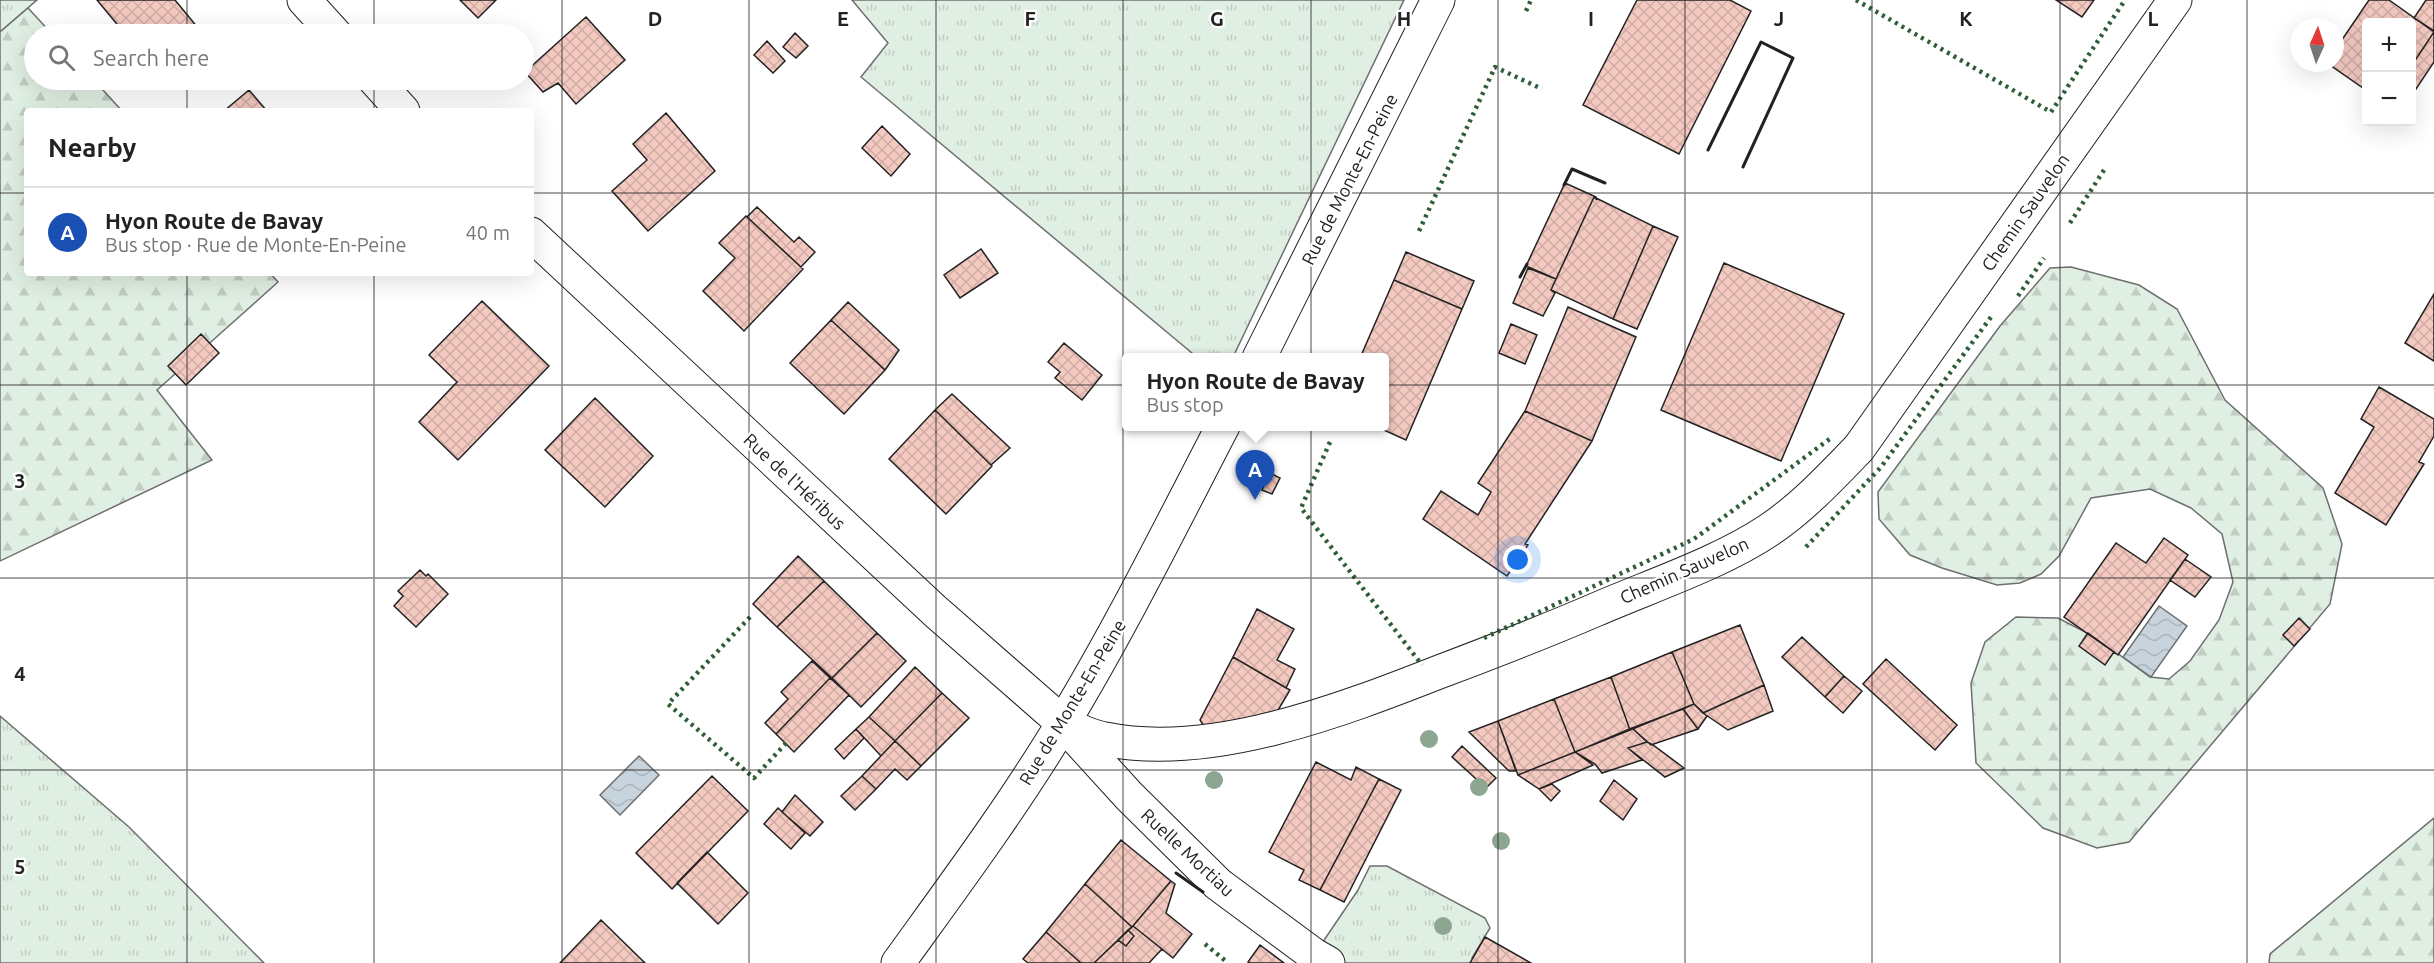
<!DOCTYPE html>
<meta charset="utf-8">
<style>
body{margin:0;font-family:Ubuntu,sans-serif;background:#f6f6f6;color:#222}
.controls{position:absolute;right:18px;top:18px;display:grid;overflow:hidden;border-radius:6px;box-shadow:0 6px 24px #0002}
.controls button{width:54px;height:54px;display:grid;place-items:center;padding:0;border:0;border-bottom:2px solid #e0e0e0;background:#fff;color:#222;font:30px sans-serif}
.compass{position:absolute;left:2290px;top:18px;width:54px;height:54px;border-radius:50%;background:#fff;box-shadow:0 6px 24px #0002;rotate:3deg}
.you{position:absolute;left:1518px;top:560px;width:21px;height:21px;margin:-15px;border:4px solid #fff;border-radius:50%;background:#1a73e8;box-shadow:0 0 0 9px #1a73e833}
.badge{display:grid;place-items:center;width:39px;height:39px;border-radius:50%;background:#d93025;color:#fff;font-size:20px;font-weight:700}
.pin{position:absolute;translate:-50% -50px;filter:drop-shadow(0 2px 3px #0008)}
.pin::after{content:'';position:absolute;top:32px;width:21px;height:18px;background:inherit;clip-path:polygon(0 0,100% 0,50% 100%)}
.popup{position:absolute;left:1122px;top:353px;width:267px;height:78px;box-sizing:border-box;display:grid;place-content:center;border-radius:6px;background:#fff;filter:drop-shadow(0 2px 4px #0005);font-size:20px;white-space:nowrap;color:#767676}
.popup b{font-size:22px;color:#222}
.popup::after{content:'';position:absolute;left:50%;top:100%;margin-left:-12px;border:12px solid transparent;border-top-color:#fff}
.list{margin:0;padding:0;list-style:none}
h2{display:flex;justify-content:space-between;align-items:center;height:78px;margin:0;padding:0 24px;font-size:26px}
h2 small{font-size:20px;font-weight:400;color:#767676}
.list li{display:grid;grid-template-columns:39px 1fr auto;gap:18px;align-items:center;box-sizing:border-box;height:90px;padding:0 24px;border-top:2px solid #e0e0e0}
.list b{display:block;font-size:22px;white-space:nowrap}
.list p{margin:0;font-size:20px;white-space:nowrap;color:#767676}
.list em{font-size:20px;font-style:normal;color:#767676}
.icon{flex:none;width:33px;height:33px;fill:none;stroke:currentColor;stroke-width:2;stroke-linecap:round;stroke-linejoin:round}
.map{position:relative;flex:none;width:2434px;height:963px;overflow:hidden}
.search{position:absolute;background:#fff;box-shadow:0 6px 24px #0002;left:24px;top:24px;width:510px;height:66px;display:flex;align-items:center;gap:15px;box-sizing:border-box;padding:0 21px;border-radius:33px;color:#767676;font-size:22px}
.panel{position:absolute;background:#fff;box-shadow:0 6px 24px #0002;left:24px;top:108px;width:510px;height:168px;border-radius:6px}
.map>svg:first-child{display:block}
</style>
<div class="map">
<svg width="2434" height="963" viewBox="0 0 2434 963">
<defs>
<pattern id="grass-tufts" width="24" height="20" patternUnits="userSpaceOnUse" patternTransform="scale(1.5)"><rect width="24" height="20" fill="#e0efe3"/><path d="M3 7l-1-3M5 7V3M7 7l1-3M15 17l-1-3M17 17v-4M19 17l1-3" fill="none" stroke="#c0cdc2"/></pattern>
<pattern id="forest-firs" width="22" height="20" patternUnits="userSpaceOnUse" patternTransform="scale(1.5)"><rect width="22" height="20" fill="#e0efe3"/><path d="M5 1l3.5 6h-7zM16 11l3.5 6h-7z" fill="#c0cdc2"/></pattern>
<pattern id="water-waves" width="16" height="10" patternUnits="userSpaceOnUse" patternTransform="scale(1.5)"><rect width="16" height="10" fill="#c7d3dd"/><path d="M0 5q4-4 8 0t8 0" fill="none" stroke="#abb5bd"/></pattern>
<pattern id="building-cross-hatch" width="8" height="8" patternUnits="userSpaceOnUse" patternTransform="scale(1.5)"><rect width="8" height="8" fill="#f3c9c0"/><path d="M0 0l8 8M0 8l8-8" fill="none" stroke="#d0aca5"/></pattern>
</defs>
<rect width="100%" height="100%" fill="#fff"/>
<path fill="url(#grass-tufts)" stroke="#6f6f6f" stroke-width="1.5" d="M0 0H37L0 32Z
M852 0H1404L1233 357 1198 358 861 77 888 43Z
M0 716 129 827 264 963H0Z
M1370 866H1387L1485 918 1490 928 1472 958 1480 963H1328L1314 955 1358 890Z"/>
<path fill="url(#forest-firs)" stroke="#6f6f6f" stroke-width="1.5" d="M28 8 52 34H34V80H94L122 111H27V273H270L278 282 157 390 212 460 0 561V32Z
M2071 267 2139 285 2177 309 2225 400 2323 488 2342 544 2330 604 2129 842 2097 848 2043 828 1976 763 1971 683 1985 642 2016 617 2058 618 2095 637 2150 677 2169 679 2190 661 2219 620 2233 582 2222 534 2191 508 2150 489 2091 498 2059 556 2041 574 2020 583 1997 585 1942 568 1910 555 1879 519 1878 492 2000 326 2050 268Z
M2434 818V963H2269L2270 954Z"/>
<path fill="url(#water-waves)" stroke="#6f6f6f" stroke-width="1.5" d="M2159 606 2187 626 2151 677 2123 657Z
M639 756 659 775 620 815 600 795Z"/>
<path fill="url(#building-cross-hatch)" stroke="#222" stroke-width="1.5" d="M97 0H175L203 34H116L121 29Z
M460 0H496L478 18Z
M1637 0H1730L1751 11 1679 154 1583 105Z
M2056 0H2094L2082 17Z
M2369 0H2389L2434 32 2412 65V22H2366V90L2327 63H2335V50Z
M2426 0H2434V31L2414 18Z
M586 17 625 60 576 104 558 83 543 92 525 72Z
M2434 32V62L2412 95V65Z
M795 33 808 46 796 58 783 47Z
M767 41 785 61 773 73 754 55Z
M249 90 267 111H224Z
M666 113 715 171 648 231 612 191 647 160 633 144Z
M882 126 910 154 891 176 862 148Z
M1565 183 1596 197V199L1594 197 1556 279 1526 266Z
M1594 197 1653 226 1613 319 1551 290Z
M757 207 794 242 799 237 815 252 801 267 747 217Z
M746 216 803 269 744 331 703 291 735 258 719 243Z
M1653 226 1678 237 1637 329 1613 319Z
M981 249 998 273 960 298 944 275Z
M1406 252 1474 281 1462 309 1394 280Z
M1724 263 1844 314 1781 461 1661 410Z
M1528 268 1556 279 1551 290 1555 293 1543 316 1513 303Z
M1394 280 1462 309 1406 440 1375 426H1384V358H1360Z
M2434 294V361L2405 343Z
M482 301 549 366 458 460 419 422 457 382 429 355Z
M848 302 899 350 885 370 831 320Z
M1568 307 1636 337 1592 441 1525 411Z
M831 320 885 370 844 414 790 363Z
M1511 324 1537 335 1525 364 1499 353Z
M201 334 219 353 186 385 168 366Z
M1064 343 1102 375 1082 400 1055 378 1060 372 1048 362Z
M2379 387 2434 419V436L2419 462 2424 464 2386 525 2335 493 2374 427 2361 419Z
M952 394 1010 448 991 465 935 410Z
M595 398 653 456 605 507 545 450Z
M935 410 992 466 946 514 889 459Z
M1525 411 1592 441 1525 544 1528 545 1507 576 1423 519 1441 491 1478 515 1491 492 1478 483Z
M1270 473 1280 478 1272 494 1262 490Z
M2164 538 2188 555 2118 655 2064 617 2116 543 2146 563Z
M798 556 824 581 777 627 753 604Z
M2185 559 2211 577 2195 597 2170 580Z
M420 570 426 576 428 574 448 594 416 627 394 606 403 596 398 591Z
M824 581 877 633 832 678 777 627Z
M1257 609 1294 629 1277 660 1295 669 1286 688 1233 657Z
M2299 618 2310 629 2294 646 2283 635Z
M1740 625 1764 685 1703 713 1694 704 1672 652Z
M877 633 906 661 861 707 832 678Z
M2088 633 2114 652 2105 665 2079 646Z
M1802 637 1844 676 1825 697 1782 657Z
M1672 652 1694 704 1630 730 1611 677Z
M1233 657 1290 690 1271 722 1208 733 1200 720Z
M1886 659 1957 725 1935 750 1863 684Z
M812 661 830 678 776 734 765 723 788 699 781 692Z
M915 667 942 693 895 741 869 717Z
M1844 676 1862 691 1843 713 1825 697Z
M1611 677 1630 730 1575 752 1554 699Z
M830 678 849 695 794 752 776 734Z
M1764 685 1773 711 1728 730 1703 713Z
M942 693 969 718 921 766 895 741Z
M1554 699 1575 752 1518 775 1498 721Z
M1694 704 1707 716 1698 729 1683 709Z
M1683 709 1698 729 1651 745 1632 728Z
M869 717 895 741 881 756 856 729Z
M1498 721 1516 771H1509L1469 732Z
M1632 728 1647 742 1628 748 1642 760 1602 773 1595 764 1575 752Z
M856 729 864 738 844 759 835 749Z
M895 741 921 766 907 780 895 769 876 789 862 776Z
M1647 742 1653 745 1684 768 1665 777 1628 748Z
M1462 746 1496 778 1486 788 1452 757Z
M1575 752 1593 765 1539 789 1518 775Z
M1316 762 1351 780 1356 767 1379 779 1320 890 1299 880 1304 870 1269 852Z
M712 776 748 811 672 889 636 853Z
M862 776 876 789 855 810 841 796Z
M1379 779 1401 790 1344 902 1320 890Z
M1614 780 1637 799 1623 820 1600 801Z
M1552 784 1560 791 1551 801 1539 789Z
M795 795 823 822 810 836 782 812Z
M778 808 805 833 791 849 764 824Z
M1121 840 1171 881 1132 927 1085 884Z
M707 852 748 893 718 924 677 883Z
M1171 881 1175 884 1166 913 1192 934 1173 958 1133 926Z
M1085 884 1132 927 1094 963H1081L1046 932Z
M601 920 645 963H560Z
M1133 926 1162 949 1149 963H1094L1118 940 1126 946 1134 936 1128 930Z
M1128 930 1134 936 1126 946 1118 940Z
M1046 932 1081 963H1028L1023 959Z
M1485 937 1531 963H1470Z
M1260 945 1284 963H1250L1248 962Z"/>
<g fill="none" stroke-linecap="round" stroke-linejoin="round">
<g stroke="#222" stroke-width="35">
<path id="street" d="M1063 723C1076 729 1091 737 1105 739 1210 761 1342 710 1439 672 1492 652 1544 632 1595 610 1650 586 1720 563 1769 530 1802 508 1831 477 1859 448L2175 0
M1068 729 1129 796 1218 884 1314 955 1328 963"/>
</g>
<g stroke="#222" stroke-width="35">
<path id="secondary" d="M304 0 335 34
M375 80 403 111
M531 234 935 611 1063 723
M1259 358 1438 0
M898 963C955 884 1013 806 1063 723 1121 627 1171 526 1223 426"/>
</g>
<use href="#street" stroke="#fff" stroke-width="33"/>
<use href="#secondary" stroke="#fff" stroke-width="33"/>
<path stroke="#2f5e38" stroke-width="4.5" stroke-dasharray="3 4.5" stroke-linecap="butt" d="M1856 0 2051 112 2125 0
M1526 11 1531 0
M2070 223 2104 170
M1419 231 1495 67 1542 89
M2018 296 2044 258
M1330 442 1301 508 1422 665
M1806 547 1881 467 1991 317
M750 617 668 704 754 778 788 741
M1484 638 1694 539 1831 438
M1205 944 1228 963"/>
<path stroke="#222" stroke-width="3" d="M1708 150 1761 42 1793 58 1743 167
M1564 185 1572 169 1605 183
M1520 277 1527 264
M1176 873 1203 892"/>
</g>
<g fill="#8da692">
<circle cx="1429" cy="739" r="9"/>
<circle cx="1214" cy="780" r="9"/>
<circle cx="1479" cy="787" r="9"/>
<circle cx="1501" cy="841" r="9"/>
<circle cx="1443" cy="926" r="9"/>
</g>
<path fill="none" stroke="#222" stroke-width="1.5" stroke-opacity="0.55" d="M187 0V34M374 0V34M562 0V963M749 0V963M936 0V963M1123 0V963M1311 0V963M1498 0V963M1685 0V963M1872 0V963M2060 0V963M2247 0V963M187 80V111M374 80V111M0 193H27M531 193H2434M187 273V963M374 273V963M0 385H2434M0 578H2434M0 770H2434"/>
<g text-anchor="middle" dominant-baseline="central" stroke-width="4.5" stroke-linejoin="round" paint-order="stroke">
<g font-size="18" fill="#222" stroke="#fff">
<text transform="translate(1349 179) rotate(-63)">Rue de Monte-En-Peine</text>
<text transform="translate(2025 212) rotate(-55)">Chemin Sauvelon</text>
<text transform="translate(795 481) rotate(43)">Rue de l'Héribus</text>
<text transform="translate(1684 570) rotate(-24)">Chemin Sauvelon</text>
<text transform="translate(1072 702) rotate(-59)">Rue de Monte-En-Peine</text>
<text transform="translate(1188 852) rotate(43)">Ruelle Mortiau</text>
</g>
</g>
<g font-size="20" text-anchor="middle" font-weight="bold" fill="#222" stroke="#fff" stroke-width="4.5" stroke-linejoin="round" paint-order="stroke">
<text x="655" y="26">D</text>
<text x="843" y="26">E</text>
<text x="1030" y="26">F</text>
<text x="1217" y="26">G</text>
<text x="1404" y="26">H</text>
<text x="1591" y="26">I</text>
<text x="1779" y="26">J</text>
<text x="1966" y="26">K</text>
<text x="2153" y="26">L</text>
<text x="20" y="488">3</text>
<text x="20" y="681">4</text>
<text x="20" y="874">5</text>
</g>
</svg>
<div class="controls">
<button>+</button>
<button>−</button>
</div>
<svg class="compass" viewBox="-18 -18 36 36"><path d="M0-13l5 13h-10z" fill="#e53935"/><path d="M0 13l5-13h-10z" fill="#767676"/></svg>
<div class="you"></div>
<div class="pin badge" style="left:1255px;top:500px;background:#1a4fb4">A</div>
<div class="popup"><b>Hyon Route de Bavay</b>Bus stop</div>
<div class="search"><svg class="icon" aria-label="search" viewBox="0 0 24 24"><circle cx="10" cy="10" r="6"/><path d="M15 15l6 6"/></svg>Search here</div>
<section class="panel">
<h2>Nearby<small></small></h2>
<ul class="list">
<li><span class="badge" style="background:#1a4fb4">A</span><div><b>Hyon Route de Bavay</b><p>Bus stop · Rue de Monte-En-Peine</p></div><em>40 m</em></li>
</ul>
</section>
</div>
